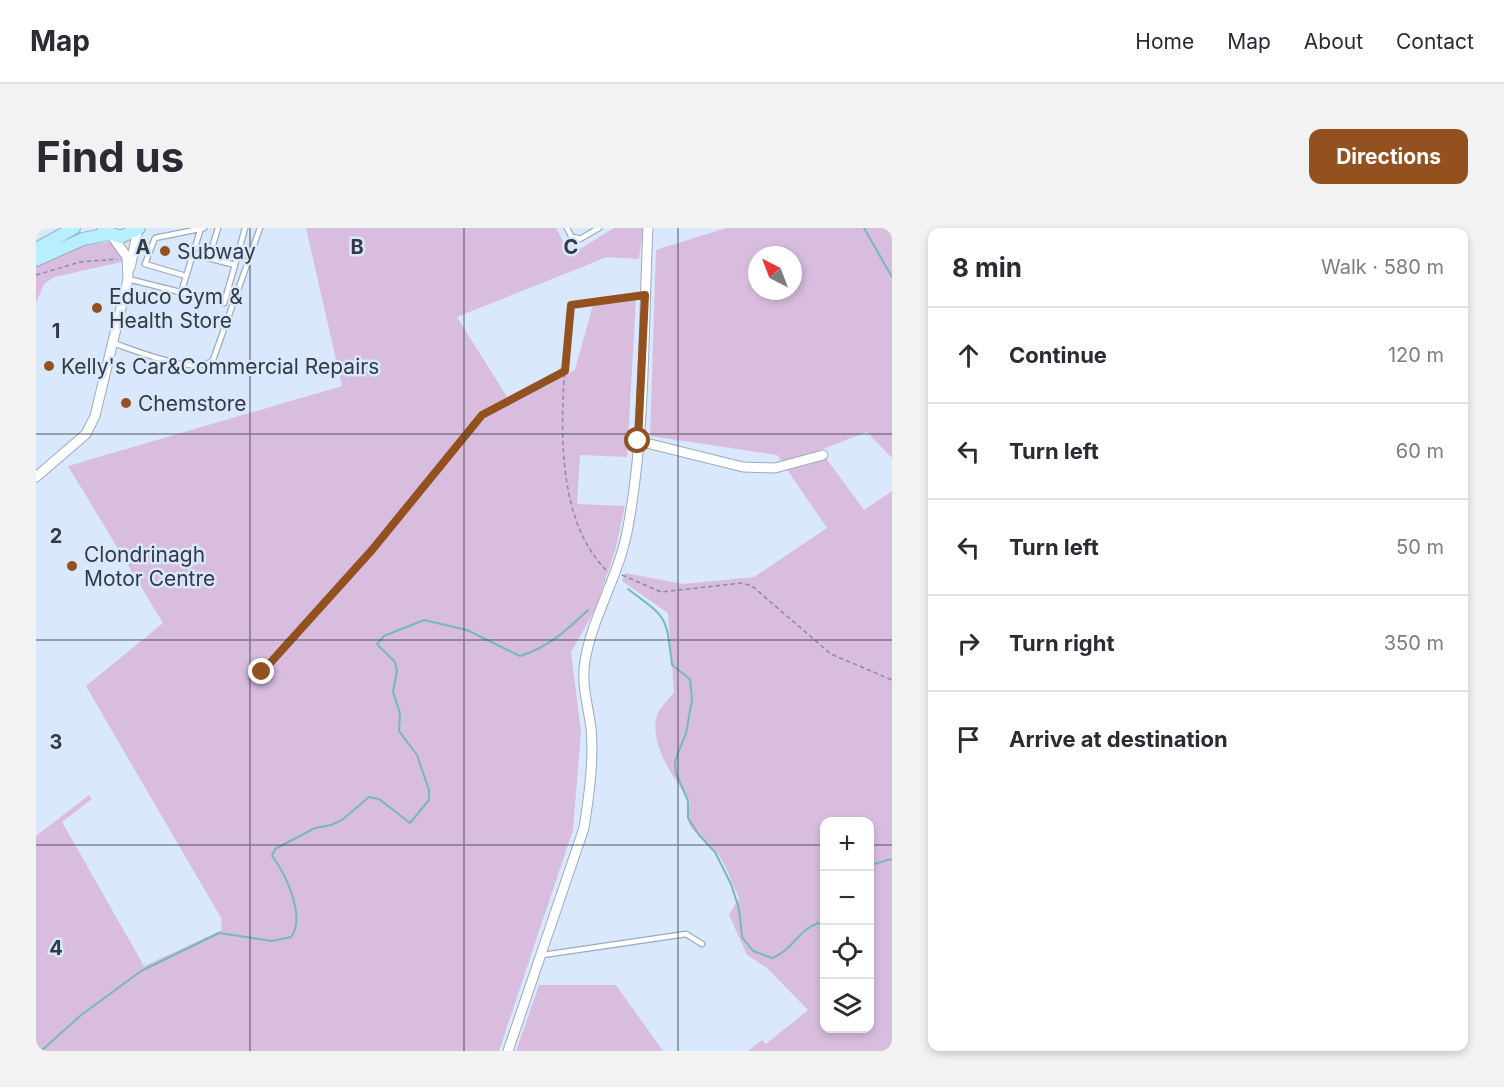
<!DOCTYPE html>
<meta charset="utf-8">
<style>
body{margin:0;font-family:Inter,sans-serif;background:#f2f2f3;color:#2b2b33}
.controls{position:absolute;right:18px;bottom:18px;display:grid;overflow:hidden;border-radius:12px;box-shadow:0 3px 9px #0003}
.controls button{width:54px;height:54px;display:grid;place-items:center;padding:0;border:0;border-bottom:2px solid #e1e1e2;background:#fff;color:#2b2b33;font:30px sans-serif}
.compass{position:absolute;left:712px;top:18px;width:54px;height:54px;border-radius:50%;background:#fff;box-shadow:0 3px 9px #0003;rotate:318deg}
.stop{position:absolute;width:18px;height:18px;margin:-14px;border:4px solid #92511e;border-radius:50%;background:#fff}
.stop.end{background:#92511e;border-color:#fff;box-shadow:0 2px 6px #0008}
.list{margin:0;padding:0;list-style:none}
h2{display:flex;justify-content:space-between;align-items:center;height:78px;margin:0;padding:0 24px;font-size:26px}
h2 small{font-size:20px;font-weight:400;color:#7c7c81}
.list li{display:grid;grid-template-columns:39px 1fr auto;gap:18px;align-items:center;box-sizing:border-box;height:96px;padding:0 24px;border-top:2px solid #e1e1e2}
.list b{display:block;font-size:22px;white-space:nowrap}
.list em{font-size:20px;font-style:normal;color:#7c7c81}
.icon{flex:none;width:33px;height:33px;fill:none;stroke:currentColor;stroke-width:2;stroke-linecap:round;stroke-linejoin:round}
.map{position:relative;flex:none;width:856px;height:823px;overflow:hidden;border-radius:12px}
header{display:flex;align-items:center;gap:36px;box-sizing:border-box;height:84px;padding:0 30px;background:#fff;border-bottom:2px solid #e1e1e2}
header strong{font-size:28px}
nav{display:flex;gap:33px;margin-inline-start:auto;font-size:21px}
.intro{display:flex;align-items:center;justify-content:space-between;box-sizing:border-box;height:144px;padding:0 36px}
h1{margin:0;font-size:42px}
.button{padding:15px 27px;border-radius:12px;background:#92511e;color:#fff;font-size:21px;font-weight:700}
main{display:flex;gap:36px;padding:0 36px}
aside{flex:1;background:#fff;border-radius:12px;box-shadow:0 3px 9px #0003}
.map>svg:first-child{display:block}
</style>
<header>
<strong>Map</strong>
<nav><a>Home</a><a>Map</a><a>About</a><a>Contact</a></nav>
</header>
<div class="intro"><h1>Find us</h1><a class="button">Directions</a></div>
<main>
<div class="map">
<svg width="856" height="823" viewBox="0 0 856 823">
<rect width="100%" height="100%" fill="#d9e8fc"/>
<path fill="#d8bddf" fill-rule="evenodd" d="M270 0H520L534 27 578 0H607L603 31 571 29 421 89 473 172 539 142 558 73 600 71 591 229 544 227 541 276 589 278 579 323 559 382 535 424 545 504 537 602 463 823H0V608L53 567 56 571 26 594 108 738 186 702 185 690 50 458 127 395 32 238 306 158Z
M690 0H856V230L831 204 784 222 828 282 856 263V823H712L726 812 730 816 772 782 731 740 711 727 693 687 703 670C696 655 690 636 680 623 665 603 645 605 654 574 639 551 615 520 620 491 621 482 633 471 638 464L632 385 586 353 589 345 647 356 718 349 791 300 741 227 614 208 620 22ZM721 27H757V63H721ZM788 594H834V800H788Z
M74 14 84 23 90 33 18 49 8 56 0 75V37L51 17Z
M503 757H580L627 823H480Z"/>
<g fill="none" stroke-linecap="round" stroke-linejoin="round">
<path stroke="#75bab8" stroke-width="2" d="M828 0 856 49
M592 361C632 391 630 387 636 437L654 451 656 472 650 505 639 533 640 545 652 573V590L663 607 679 624 695 656 703 681 706 709 717 723 736 730C757 723 764 697 788 694
M834 637 856 631
M5 823 44 788 105 743 183 705 236 713 255 709C270 689 250 646 236 628L239 621 279 600 295 597 306 592 333 569 343 571 374 595 393 572V562L381 527 363 503 364 485 357 464 361 443 359 434 341 416 348 408 388 392 431 402 484 428C513 419 531 402 552 382"/>
<g stroke="#9caabd" stroke-width="7">
<path id="service" d="M531 0 535 8 544 11 563 0
M173 30 182 0
M199 37 209 0
M150 48 109 36 119 10 168 0
M92 51 188 75 199 37 157 26
M145 65 164 3
M77 115C98 122 160 148 177 132L224 0
M507 727 650 706 666 716"/>
</g>
<g stroke="#9caabd" stroke-width="11">
<path id="minor" d="M94 40 102 1
M602 213 707 239 739 240 787 227
M0 249 50 206 59 188 92 51 91 29 76 8
M472 823 548 600C553 568 558 532 555 500 552 477 545 456 549 433 556 389 584 346 592 299 610 201 607 99 612 0"/>
</g>
<g stroke="#9caabd" stroke-width="14">
<path id="secondary" d="M67 3 85 9 103 0
M0 21 38 0
M0 32 47 11 73 6"/>
</g>
<path stroke="#858f9d" stroke-width="1.5" stroke-dasharray="4.5 3" stroke-linecap="butt" d="M0 47 44 34 81 31
M570 342C510 281 527 156 535 77L602 68
M586 347 625 364 706 355 716 358 795 426 856 452
M226 444 336 322 446 187 528 143"/>
<use href="#service" stroke="#fff" stroke-width="4.5"/>
<use href="#minor" stroke="#fff" stroke-width="9"/>
<use href="#secondary" stroke="#b7effe" stroke-width="12"/>
</g>
<g fill="none" stroke-linecap="round" stroke-linejoin="round">
<path stroke="#92511e" stroke-width="8" d="M226 444 336 322 446 187 529 143 535 77 609 67 602 213"/>
</g>
<path fill="none" stroke="#343a42" stroke-width="1.5" stroke-opacity="0.55" d="M214 0V823M428 0V823M642 0V823M0 206H856M0 412H856M0 617H788M834 617H856"/>
<g fill="#92511e" stroke="#d9e8fc" stroke-width="2">
<circle cx="129" cy="23" r="6"/>
<circle cx="61" cy="80" r="6"/>
<circle cx="13" cy="138" r="6"/>
<circle cx="90" cy="175" r="6"/>
<circle cx="36" cy="338" r="6"/>
</g>
<g text-anchor="middle" dominant-baseline="central" stroke-width="5" stroke-linejoin="round" paint-order="stroke">
<g font-size="21" fill="#343a42" stroke="#d9e8fc" text-anchor="start">
<text x="141" y="23">Subway</text>
<text x="73" y="68">Educo Gym &amp;<tspan x="73" dy="24">Health Store</tspan></text>
<text x="25" y="138">Kelly's Car&amp;Commercial Repairs</text>
<text x="102" y="175">Chemstore</text>
<text x="48" y="326">Clondrinagh<tspan x="48" dy="24">Motor Centre</tspan></text>
</g>
</g>
<g font-size="20" text-anchor="middle" font-weight="bold" fill="#343a42" stroke="#d9e8fc" stroke-width="5" stroke-linejoin="round" paint-order="stroke">
<text x="107" y="26">A</text>
<text x="321" y="26">B</text>
<text x="535" y="26">C</text>
<text x="20" y="110">1</text>
<text x="20" y="315">2</text>
<text x="20" y="521">3</text>
<text x="20" y="727">4</text>
</g>
</svg>
<div class="controls">
<button>+</button>
<button>−</button>
<button><svg class="icon" aria-label="locate" viewBox="0 0 24 24"><circle cx="12" cy="12" r="6"/><path d="M12 2v4M12 18v4M2 12h4M18 12h4"/></svg></button>
<button><svg class="icon" aria-label="layers" viewBox="0 0 24 24"><path d="M12 4l9 5-9 5-9-5zM3 14l9 5 9-5"/></svg></button>
</div>
<svg class="compass" viewBox="-18 -18 36 36"><path d="M0-13l5 13h-10z" fill="#e53935"/><path d="M0 13l5-13h-10z" fill="#7c7c81"/></svg>
<div class="stop" style="left:602px;top:213px"></div>
<div class="stop end" style="left:226px;top:444px"></div>
</div>
<aside>
<h2>8 min<small>Walk · 580 m</small></h2>
<ul class="list">
<li><svg class="icon" aria-label="ahead" viewBox="0 0 24 24"><path d="M12 20V5M6 11l6-6 6 6"/></svg><div><b>Continue</b></div><em>120 m</em></li>
<li><svg class="icon" aria-label="left" viewBox="0 0 24 24"><path d="M17 20v-9H6M10 6l-5 5 5 5"/></svg><div><b>Turn left</b></div><em>60 m</em></li>
<li><svg class="icon" aria-label="left" viewBox="0 0 24 24"><path d="M17 20v-9H6M10 6l-5 5 5 5"/></svg><div><b>Turn left</b></div><em>50 m</em></li>
<li><svg class="icon" aria-label="right" viewBox="0 0 24 24"><path d="M7 20v-9h11M14 6l5 5-5 5"/></svg><div><b>Turn right</b></div><em>350 m</em></li>
<li><svg class="icon" aria-label="arrive" viewBox="0 0 24 24"><path d="M6 21V4h12l-3 4 3 4H6"/></svg><div><b>Arrive at destination</b></div></li>
</ul>
</aside>
</main>
